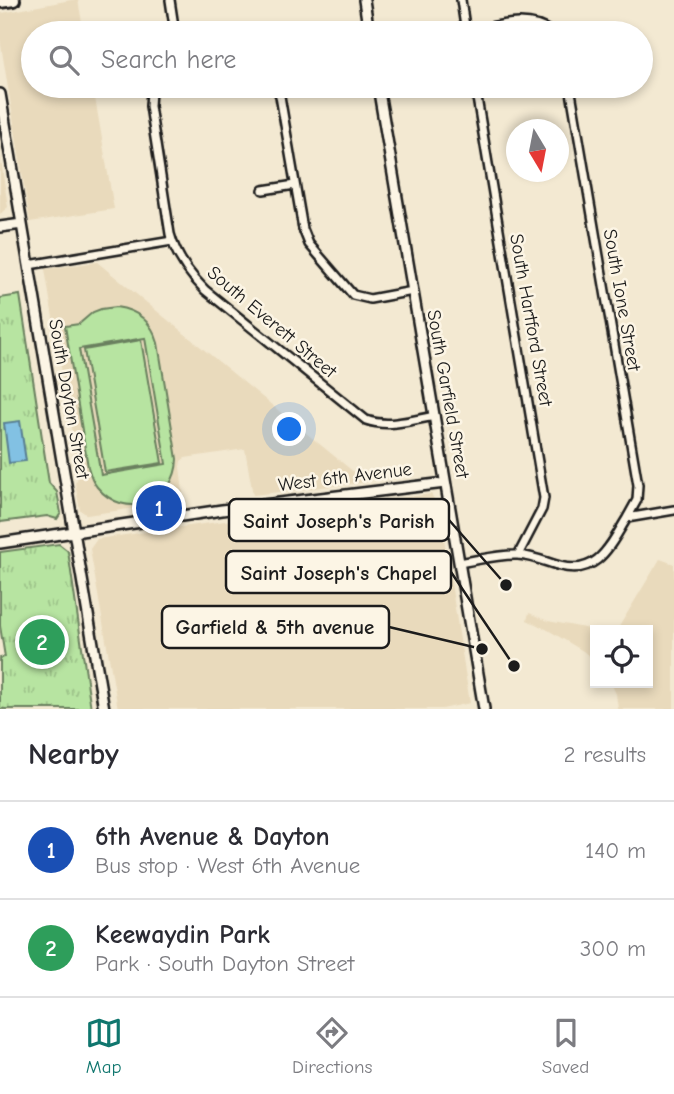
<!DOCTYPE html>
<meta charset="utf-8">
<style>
body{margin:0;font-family:"Comic Neue",sans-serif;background:#f2f2f3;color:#2b2b33}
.controls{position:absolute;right:21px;bottom:21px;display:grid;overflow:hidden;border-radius:0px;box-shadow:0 4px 10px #0003}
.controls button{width:63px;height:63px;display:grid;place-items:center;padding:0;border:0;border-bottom:2px solid #e1e1e2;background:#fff;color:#2b2b33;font:35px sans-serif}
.compass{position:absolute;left:506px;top:119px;width:63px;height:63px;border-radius:50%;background:#fff;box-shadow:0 4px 10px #0003;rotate:170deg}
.you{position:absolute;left:290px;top:430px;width:24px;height:24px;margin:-18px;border:5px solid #fff;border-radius:50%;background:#1a73e8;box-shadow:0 0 0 10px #1a73e833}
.badge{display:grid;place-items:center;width:46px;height:46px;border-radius:50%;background:#0f766e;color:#fff;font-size:23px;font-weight:700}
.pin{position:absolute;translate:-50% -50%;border:4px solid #fff;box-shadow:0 2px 7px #0006}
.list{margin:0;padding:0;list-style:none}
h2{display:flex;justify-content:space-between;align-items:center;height:91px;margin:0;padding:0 28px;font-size:30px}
h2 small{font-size:23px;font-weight:400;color:#7c7c81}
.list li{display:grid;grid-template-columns:46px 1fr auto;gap:21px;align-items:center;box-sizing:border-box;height:98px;padding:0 28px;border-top:2px solid #e1e1e2}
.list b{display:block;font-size:26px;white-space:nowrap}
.list p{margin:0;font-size:23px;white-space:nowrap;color:#7c7c81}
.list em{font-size:23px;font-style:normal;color:#7c7c81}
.icon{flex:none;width:38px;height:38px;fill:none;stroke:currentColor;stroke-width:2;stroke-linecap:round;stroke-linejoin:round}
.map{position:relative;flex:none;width:674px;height:709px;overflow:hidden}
.search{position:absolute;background:#fff;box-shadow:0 4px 10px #0003;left:21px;right:21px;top:21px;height:77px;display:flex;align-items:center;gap:18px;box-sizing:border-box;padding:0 24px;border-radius:38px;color:#7c7c81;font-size:26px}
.sheet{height:287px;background:#fff}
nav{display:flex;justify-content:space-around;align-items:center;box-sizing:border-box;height:98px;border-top:2px solid #e1e1e2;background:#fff;font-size:19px;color:#7c7c81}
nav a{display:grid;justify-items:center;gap:4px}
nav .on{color:#0f766e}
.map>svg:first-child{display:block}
</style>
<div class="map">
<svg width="674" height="709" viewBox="0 0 674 709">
<defs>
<pattern id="park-tufts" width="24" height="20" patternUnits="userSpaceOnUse" patternTransform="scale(1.75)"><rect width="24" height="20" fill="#b7e4a1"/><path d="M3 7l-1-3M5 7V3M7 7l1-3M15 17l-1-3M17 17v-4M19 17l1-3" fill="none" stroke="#9dc38a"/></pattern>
</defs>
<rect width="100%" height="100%" fill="#f3e9d2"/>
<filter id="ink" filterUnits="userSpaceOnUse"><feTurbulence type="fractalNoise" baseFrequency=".0143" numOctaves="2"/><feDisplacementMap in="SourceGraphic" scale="14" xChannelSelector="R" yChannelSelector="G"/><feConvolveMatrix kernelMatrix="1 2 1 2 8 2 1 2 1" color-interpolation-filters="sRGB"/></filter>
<g filter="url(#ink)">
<path fill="#e9dabc" d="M71 0H78L84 33H33V86H93L114 209 30 222 0 39V17L2 13Z
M0 155 8 207 0 214Z
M97 262 235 375 366 482 253 495 245 449 185 458 181 461 180 467 184 501 87 515 80 510 75 483 79 476 45 269Z
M431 494 439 507 470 703 442 709H118L90 549 97 539 260 516 272 522 305 517 315 509Z
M660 559 674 564V709H618L616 694 611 683H648V630H617Z
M529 613 548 621 595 630V661L583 651 548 630 527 620Z"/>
<path fill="#b7e4a1" stroke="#6a805e" stroke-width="2" fill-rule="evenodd" d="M116 307C138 310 152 322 158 343L177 459C176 502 126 522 97 487 92 481 90 474 88 467L65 326 79 324 93 312 101 309ZM145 338 166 464 101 475 79 349Z
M141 340 162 463 105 472 84 350Z"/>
<path fill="url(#park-tufts)" stroke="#6a805e" stroke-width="2" d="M20 295 49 483 57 492 61 513 57 519 47 516 0 522V298Z
M59 544 68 551 91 709H0V658L5 657 0 626V552Z"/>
<path fill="#82c1e3" stroke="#597f93" stroke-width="2" d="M20 421 26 461 9 463 4 423Z"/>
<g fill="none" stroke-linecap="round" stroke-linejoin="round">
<g stroke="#1c1c1c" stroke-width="12">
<path id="minor" d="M170 0 175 33
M461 0 466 33
M466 32C495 27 527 14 552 33
M154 86 151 91 150 106 170 234C176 256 189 274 205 290L366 420C388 428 413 420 435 416
M276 86 280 96 303 229 309 244 353 295 370 299 413 291
M475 86 544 498 542 509 518 555
M570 86 638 485 637 500 627 518
M263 190 295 185
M29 265 172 241
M459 563C478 560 499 554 518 555 532 556 546 562 560 566 598 576 610 545 627 518L674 510"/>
</g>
<g stroke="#1c1c1c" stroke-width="14">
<path id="tertiary" d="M364 0 369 33
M378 86 484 709
M0 94 104 709
M0 227 22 224
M0 543 222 510 445 483"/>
</g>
<g stroke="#1c1c1c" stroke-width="16">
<path id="secondary" d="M0 2 14 0"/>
</g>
<use href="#minor" stroke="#fcf5e5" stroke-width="7"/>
<use href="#tertiary" stroke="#fcf5e5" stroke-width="9"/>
<use href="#secondary" stroke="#fcf5e5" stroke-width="10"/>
</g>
</g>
<g text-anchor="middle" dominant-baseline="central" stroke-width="5" stroke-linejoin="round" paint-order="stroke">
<g font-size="19" fill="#1c1c1c" stroke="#fcf5e5">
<text transform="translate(622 300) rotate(80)">South Ione Street</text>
<text transform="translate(531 320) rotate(80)">South Hartford Street</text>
<text transform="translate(272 322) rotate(40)">South Everett Street</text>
<text transform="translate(448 394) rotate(80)">South Garfield Street</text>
<text transform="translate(69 399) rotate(80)">South Dayton Street</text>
<text transform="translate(345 477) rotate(-7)">West 6th Avenue</text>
</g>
</g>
<path fill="none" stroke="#1c1c1c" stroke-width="2.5" d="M506 585L449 520M514 666L451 572M482 649L389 627"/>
<g fill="#1c1c1c" stroke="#fcf5e5" stroke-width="2.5">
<circle cx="506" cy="585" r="7"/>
<circle cx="514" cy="666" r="7"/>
<circle cx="482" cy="649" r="7"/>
</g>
<g fill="#fcf5e5" stroke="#1c1c1c" stroke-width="2.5">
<rect x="229" y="499" width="220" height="42" rx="7"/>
<rect x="226" y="551" width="225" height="42" rx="7"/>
<rect x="162" y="606" width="227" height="42" rx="7"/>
</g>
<g font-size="21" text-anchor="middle" font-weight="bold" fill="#1c1c1c">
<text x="339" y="528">Saint Joseph's Parish</text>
<text x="339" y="580">Saint Joseph's Chapel</text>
<text x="275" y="634">Garfield &amp; 5th avenue</text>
</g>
</svg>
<div class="controls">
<button><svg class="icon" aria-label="locate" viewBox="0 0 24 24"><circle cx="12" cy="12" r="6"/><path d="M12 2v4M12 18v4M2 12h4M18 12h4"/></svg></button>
</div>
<svg class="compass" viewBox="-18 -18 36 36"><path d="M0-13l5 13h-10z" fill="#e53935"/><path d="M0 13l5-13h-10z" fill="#7c7c81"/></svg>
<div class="you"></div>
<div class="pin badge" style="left:159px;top:508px;background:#1a4fb4">1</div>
<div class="pin badge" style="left:42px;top:642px;background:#2e9e5b">2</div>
<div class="search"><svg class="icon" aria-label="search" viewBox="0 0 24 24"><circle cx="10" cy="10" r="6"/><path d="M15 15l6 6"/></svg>Search here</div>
</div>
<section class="sheet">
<h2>Nearby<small>2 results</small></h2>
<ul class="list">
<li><span class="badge" style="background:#1a4fb4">1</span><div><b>6th Avenue &amp; Dayton</b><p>Bus stop · West 6th Avenue</p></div><em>140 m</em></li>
<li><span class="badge" style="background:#2e9e5b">2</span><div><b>Keewaydin Park</b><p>Park · South Dayton Street</p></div><em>300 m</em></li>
</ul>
</section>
<nav>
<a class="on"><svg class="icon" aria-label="map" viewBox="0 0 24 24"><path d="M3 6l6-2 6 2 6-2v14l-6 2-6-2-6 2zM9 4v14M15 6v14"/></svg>Map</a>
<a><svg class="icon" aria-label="directions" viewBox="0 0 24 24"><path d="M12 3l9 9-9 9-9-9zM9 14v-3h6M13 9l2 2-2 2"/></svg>Directions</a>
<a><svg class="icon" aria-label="saved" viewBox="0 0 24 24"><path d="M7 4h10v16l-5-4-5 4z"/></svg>Saved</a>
</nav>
